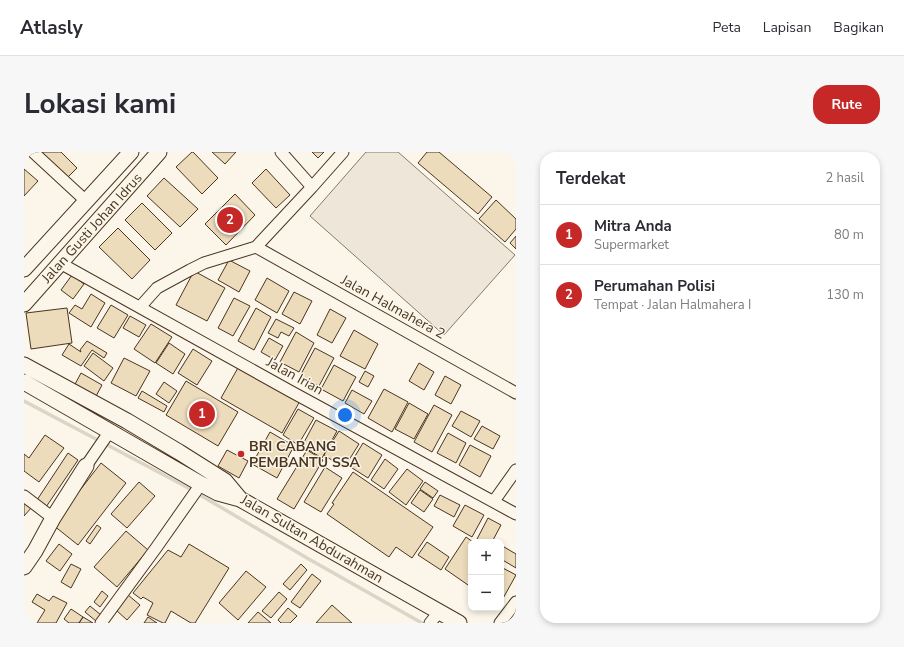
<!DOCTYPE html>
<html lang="id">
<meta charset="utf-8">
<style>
body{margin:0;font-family:"Nunito Sans",sans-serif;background:#f7f7f7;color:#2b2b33}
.controls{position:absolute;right:12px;bottom:12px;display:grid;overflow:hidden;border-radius:8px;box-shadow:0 2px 6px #0003}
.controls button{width:36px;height:36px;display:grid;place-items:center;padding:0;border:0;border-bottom:1px solid #e1e1e2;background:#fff;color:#2b2b33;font:20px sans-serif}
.you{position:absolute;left:321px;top:263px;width:14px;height:14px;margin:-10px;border:3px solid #fff;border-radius:50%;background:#1a73e8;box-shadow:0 0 0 6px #1a73e833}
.badge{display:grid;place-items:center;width:26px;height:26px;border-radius:50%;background:#c62828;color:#fff;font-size:13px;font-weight:700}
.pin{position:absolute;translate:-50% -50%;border:2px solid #fff;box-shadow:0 1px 4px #0006}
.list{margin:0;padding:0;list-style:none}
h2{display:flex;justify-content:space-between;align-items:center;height:52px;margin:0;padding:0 16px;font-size:17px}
h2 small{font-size:13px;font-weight:400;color:#7c7c81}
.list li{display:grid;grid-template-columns:26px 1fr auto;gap:12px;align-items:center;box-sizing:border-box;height:60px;padding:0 16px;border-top:1px solid #e1e1e2}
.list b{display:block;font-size:15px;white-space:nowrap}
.list p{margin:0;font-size:13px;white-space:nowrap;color:#7c7c81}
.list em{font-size:13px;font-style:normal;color:#7c7c81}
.map{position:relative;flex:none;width:492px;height:471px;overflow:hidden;border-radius:16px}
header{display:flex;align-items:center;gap:24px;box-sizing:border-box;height:56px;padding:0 20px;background:#fff;border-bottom:1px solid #e1e1e2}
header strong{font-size:19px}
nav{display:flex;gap:22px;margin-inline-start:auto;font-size:14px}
.intro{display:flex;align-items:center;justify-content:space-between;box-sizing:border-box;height:96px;padding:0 24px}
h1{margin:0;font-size:28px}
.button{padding:10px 18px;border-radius:16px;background:#c62828;color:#fff;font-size:14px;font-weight:700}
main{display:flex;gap:24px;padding:0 24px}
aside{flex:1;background:#fff;border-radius:16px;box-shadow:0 2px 6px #0003}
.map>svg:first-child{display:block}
</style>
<header>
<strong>Atlasly</strong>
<nav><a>Peta</a><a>Lapisan</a><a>Bagikan</a></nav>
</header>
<div class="intro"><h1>Lokasi kami</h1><a class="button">Rute</a></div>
<main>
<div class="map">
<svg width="492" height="471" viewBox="0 0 492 471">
<rect width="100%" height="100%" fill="#fbf6e9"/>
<path fill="#ede6d9" stroke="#887966" d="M342 0H374L491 103 420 183 286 64Z"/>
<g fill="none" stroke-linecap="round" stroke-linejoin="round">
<path stroke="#dcd4c6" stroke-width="3.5" d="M0 249 159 333 283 406 398 471"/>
</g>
<path fill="#ecdcbc" stroke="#4a3520" d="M13 0H37L53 16 41 28Z
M168 0H169L194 26 178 42 152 15Z
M188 0H212L201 12Z
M288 0H300L294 6Z
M403 0H415L468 45 454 62 394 11Z
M0 17 14 29 0 44Z
M242 17 266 43 252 56 228 31Z
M140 26 174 57 156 75 123 44Z
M211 42 231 63 202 93 181 72Z
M472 48 492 67V77L481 90 455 67Z
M118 51 148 81 131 98 101 68Z
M94 76 126 108 108 127 75 95Z
M492 84V97L486 91Z
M205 108 226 119 215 140 194 128Z
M170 119 201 136 183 169 152 153Z
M48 123 60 132 49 147 37 138Z
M243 126 265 139 253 161 231 148Z
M270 140 288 149 276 172 258 162Z
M67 142 81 151 67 175 45 161 51 153 58 157Z
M210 146 226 154 209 184 194 176Z
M87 153 104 163 90 186 73 176Z
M43 156 48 191 7 197 2 161Z
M232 156 247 165 230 198 214 189Z
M306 157 322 166 308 191 293 183Z
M106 164 122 173 115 185 99 176Z
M252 167 270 176 265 184 257 180 254 186 244 181Z
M127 172 148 185 131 211 110 197Z
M330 178 354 192 341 217 316 204Z
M272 180 290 191 275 220 256 210Z
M245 186 259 194 251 208 237 200Z
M63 189 83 201 80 206 68 198 57 214 38 203 45 192 57 200 56 198Z
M145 191 161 202 149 222 132 211Z
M291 196 310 206 295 234 276 224Z
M169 197 188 209 173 233 154 221Z
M69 201 89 216 80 229 60 214Z
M100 206 126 219 112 244 87 231Z
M395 211 410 220 400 238 385 229Z
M310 213 332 225 319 249 297 237Z
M215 214 276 249 258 281 197 246Z
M341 219 350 224 344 235 335 230Z
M57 221 78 233 70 248 49 236Z
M421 224 437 233 427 252 411 243Z
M162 229 214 260 194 294 142 263Z
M140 230 153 239 145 251 132 242Z
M360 237 384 250 368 280 344 266Z
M328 238 348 249 340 262 321 251Z
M118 239 143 254 140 260 114 246Z
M385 251 404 262 390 287 371 277Z
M410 253 428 263 408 300 390 290Z
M274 257 290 266 274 293 259 283Z
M437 259 456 269 447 285 428 274Z
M292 268 313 279 298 306 278 294Z
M458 274 476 284 469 297 450 287Z
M315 279 335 292 320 316 300 303Z
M246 280 270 294 253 326 228 312Z
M424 281 442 291 432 311 413 301Z
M21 283 40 296 15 330 0 319V302L5 306Z
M339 291 358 303 344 326 325 314Z
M446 293 467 304 456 325 435 313Z
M203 298 224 309 215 326 194 314Z
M283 298 299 308 270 357 253 347Z
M44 301 54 308 22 355 13 348Z
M361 307 374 317 360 337 347 328Z
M77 311 102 331 54 393 29 373Z
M301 315 318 326 297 360 280 350Z
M383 317 399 329 382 353 365 340Z
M329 320 409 375 388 406 372 395 365 405 303 362 310 352 308 351Z
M115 330 131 344 103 376 87 362Z
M401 330 414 339 409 346 396 337Z
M396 338 409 347 400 360 387 351Z
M416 343 436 353 430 365 410 354Z
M0 347 8 355 0 364Z
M441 353 460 363 448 385 429 374Z
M464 366 477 373 468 390H454L452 389Z
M73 373 77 376 66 392 62 389Z
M102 379 124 398 93 435 70 415Z
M442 385 449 390H447V428L444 433 421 417Z
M403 390 425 405 417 418 394 403Z
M35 392 48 402 36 419 22 409Z
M165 392 205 416 171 471H167L147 459 141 471H139L123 463 129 451 119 445 117 447 109 441 144 398 157 405Z
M480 395 492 402V416L477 407V401Z
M47 412 57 417 47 436 37 430Z
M277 412 283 418 266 438 259 432Z
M477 415 492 423 477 450Z
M222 419 242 435 214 468 195 451Z
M288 422 297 429 276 456 267 450Z
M78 439 84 444 76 455 70 450Z
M255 440 263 447 247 466 238 459Z
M13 442 25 449 29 444 43 451 32 471H13L21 458 8 450Z
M104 443 116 453 103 468 92 458Z
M308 453 328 471H292Z
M66 454 77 463 72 469 61 460Z
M264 456 273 464 266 471H257L254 468Z
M47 457 59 465 55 471H45L40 467Z
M234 460 247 471H224Z
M59 465 69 471H55Z
M124 465 133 471H120Z"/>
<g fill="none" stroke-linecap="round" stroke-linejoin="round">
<g stroke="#4a3520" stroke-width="13">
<path id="street" d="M9 0 62 49
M257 0 288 35
M232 95 492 241
M36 111 266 239 492 362
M116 155 133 136 166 118 180 111 232 95 288 35 319 0
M62 314 86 279
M0 344 29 366
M470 349 492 318
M77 471 132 396 177 332
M406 471 415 460
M476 471 492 450"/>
</g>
<g stroke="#4a3520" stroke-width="17">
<path id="secondary" d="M0 117 107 0
M0 152 135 0
M0 213 103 269 155 300 201 329 216 347 435 471
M0 230 177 332 194 341 216 347
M0 415 11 399 29 366 62 314"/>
</g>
<use href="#street" stroke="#fbf6e9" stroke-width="11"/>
<use href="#secondary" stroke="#fbf6e9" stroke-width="15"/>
</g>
<circle fill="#c62828" stroke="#fbf6e9" stroke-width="1.5" cx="217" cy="302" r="4"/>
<g text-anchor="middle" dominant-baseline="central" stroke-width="3" stroke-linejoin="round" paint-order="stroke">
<g font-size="14" fill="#4a3520" stroke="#fbf6e9">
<text transform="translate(68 76) rotate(-48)">Jalan Gusti Johan Idrus</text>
<text transform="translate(369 155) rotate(29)">Jalan Halmahera 2</text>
<text transform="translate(271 224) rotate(29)">Jalan Irian</text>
<text transform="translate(288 387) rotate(30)">Jalan Sultan Abdurahman</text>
</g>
<g font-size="14" font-weight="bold" fill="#4a3520" stroke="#fbf6e9" text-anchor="start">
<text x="225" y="294">BRI CABANG<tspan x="225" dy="16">PEMBANTU SSA</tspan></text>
</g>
</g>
</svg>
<div class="controls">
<button>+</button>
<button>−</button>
</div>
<div class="you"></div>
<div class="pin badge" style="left:178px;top:262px">1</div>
<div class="pin badge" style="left:206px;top:68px">2</div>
</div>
<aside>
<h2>Terdekat<small>2 hasil</small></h2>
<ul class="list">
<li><span class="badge">1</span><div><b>Mitra Anda</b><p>Supermarket</p></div><em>80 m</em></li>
<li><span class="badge">2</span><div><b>Perumahan Polisi</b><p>Tempat · Jalan Halmahera I</p></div><em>130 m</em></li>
</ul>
</aside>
</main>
